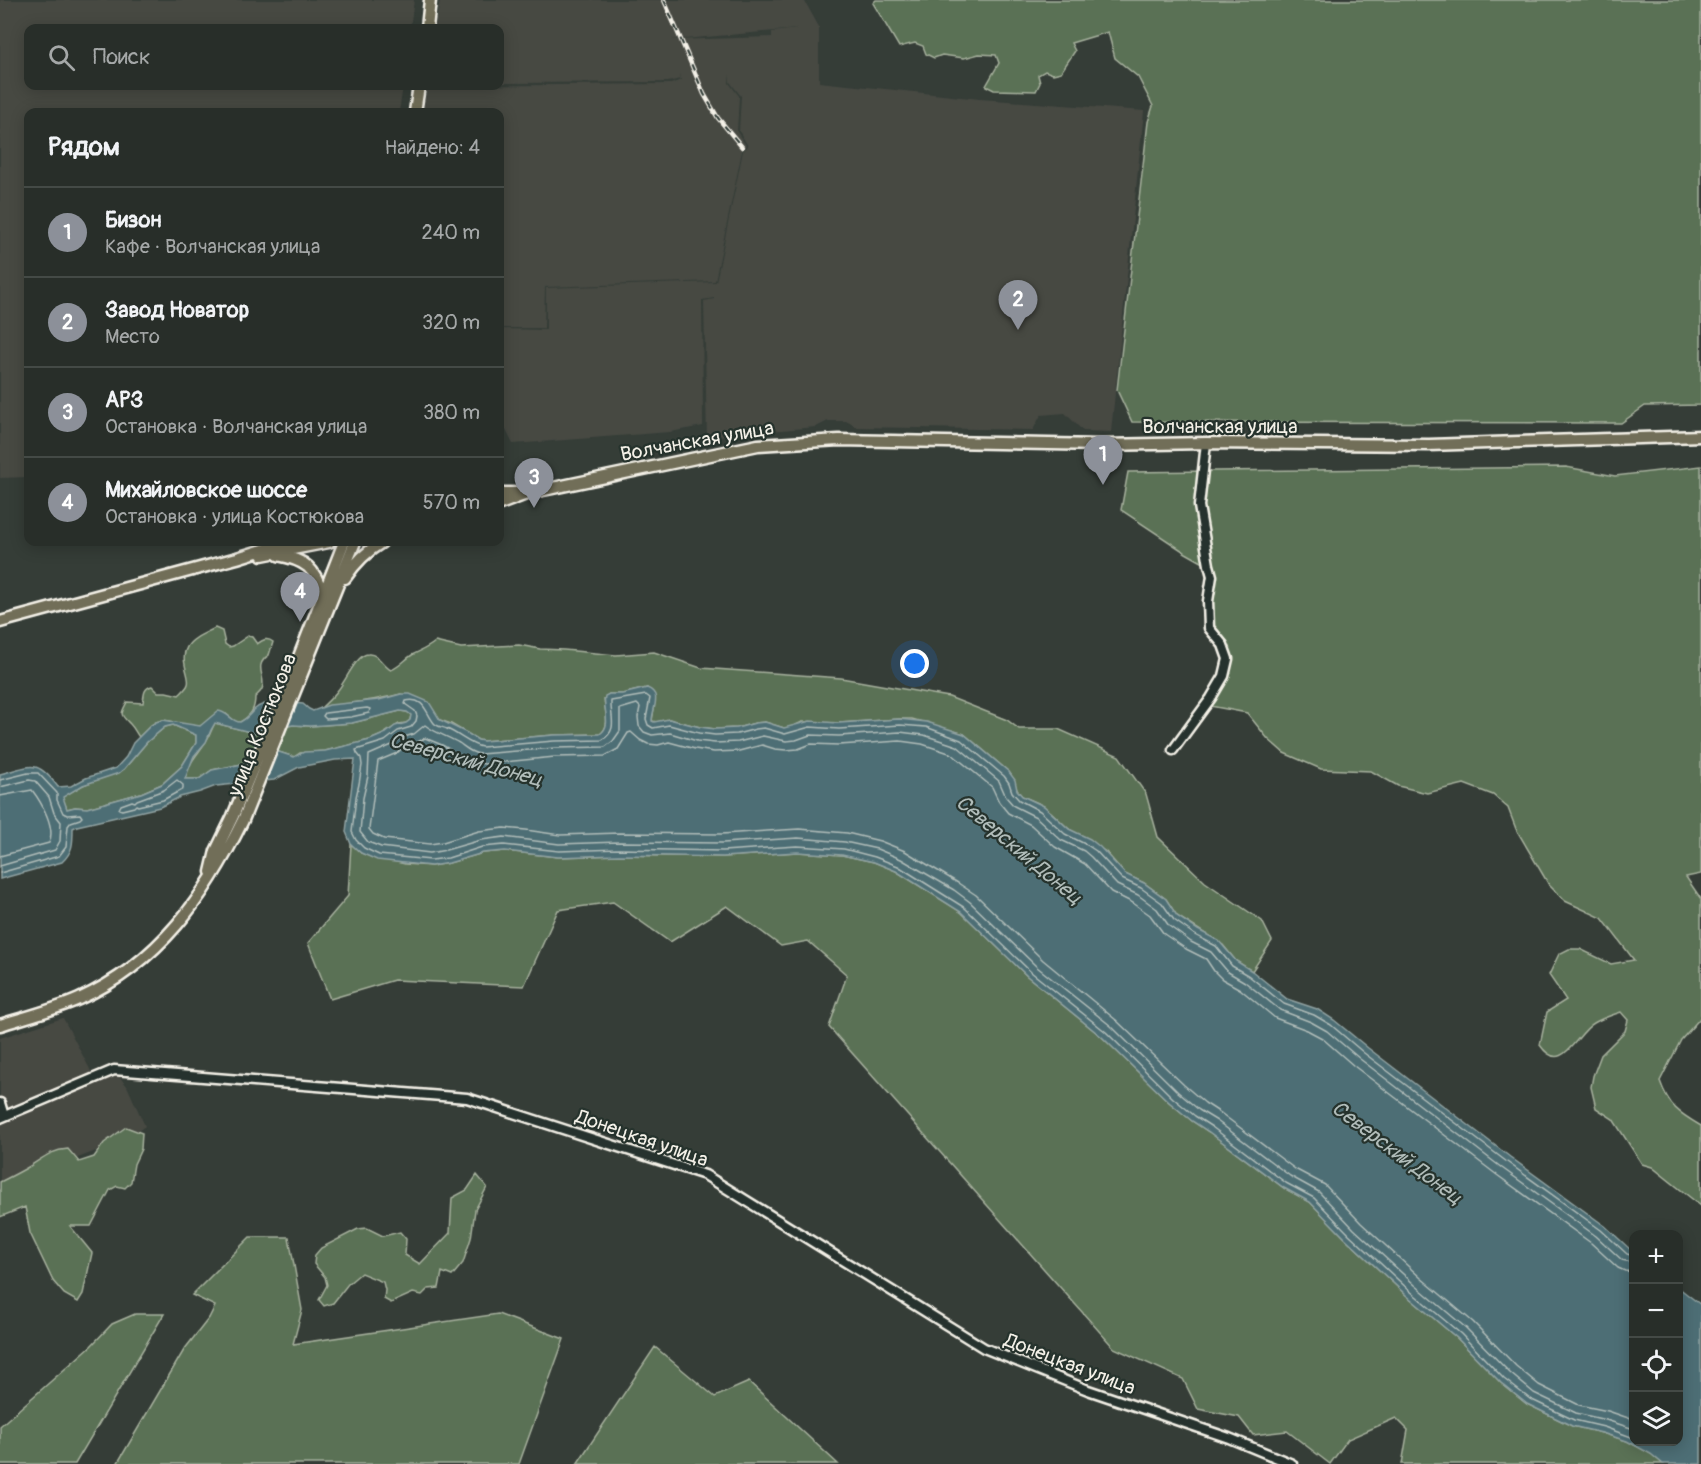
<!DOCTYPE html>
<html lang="ru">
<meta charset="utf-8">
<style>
body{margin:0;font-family:Pangolin,sans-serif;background:#303631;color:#f1f3f6}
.controls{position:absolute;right:18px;bottom:18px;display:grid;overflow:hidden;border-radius:12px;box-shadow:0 3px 15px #0003}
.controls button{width:54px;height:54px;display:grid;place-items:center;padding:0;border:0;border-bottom:2px solid #444a46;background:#282e29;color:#f1f3f6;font:30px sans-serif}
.you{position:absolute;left:915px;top:664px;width:21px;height:21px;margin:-15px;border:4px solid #fff;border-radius:50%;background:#1a73e8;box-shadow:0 0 0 9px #1a73e833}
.badge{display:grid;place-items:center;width:39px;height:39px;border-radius:50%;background:#8c9099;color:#fff;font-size:20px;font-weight:700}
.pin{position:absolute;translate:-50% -50px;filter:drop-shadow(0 2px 3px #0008)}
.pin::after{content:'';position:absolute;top:32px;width:21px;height:18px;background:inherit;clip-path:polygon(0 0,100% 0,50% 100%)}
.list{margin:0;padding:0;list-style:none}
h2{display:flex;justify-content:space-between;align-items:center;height:78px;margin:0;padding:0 24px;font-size:26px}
h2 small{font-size:20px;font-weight:400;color:#a5a8a8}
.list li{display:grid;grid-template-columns:39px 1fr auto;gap:18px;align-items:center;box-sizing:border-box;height:90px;padding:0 24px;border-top:2px solid #444a46}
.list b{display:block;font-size:22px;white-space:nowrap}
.list p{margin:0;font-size:20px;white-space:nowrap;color:#a5a8a8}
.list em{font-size:20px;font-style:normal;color:#a5a8a8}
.icon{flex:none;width:33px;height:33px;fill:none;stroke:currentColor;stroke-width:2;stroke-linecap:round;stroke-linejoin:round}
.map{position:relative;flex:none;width:1701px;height:1464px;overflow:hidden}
.search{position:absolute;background:#282e29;box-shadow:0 3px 15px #0003;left:24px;top:24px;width:480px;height:66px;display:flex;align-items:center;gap:15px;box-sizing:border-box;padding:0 21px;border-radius:12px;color:#a5a8a8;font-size:22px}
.panel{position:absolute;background:#282e29;box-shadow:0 3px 15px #0003;left:24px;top:108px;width:480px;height:438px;border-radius:12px}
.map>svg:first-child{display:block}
</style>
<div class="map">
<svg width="1701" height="1464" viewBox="0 0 1701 1464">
<rect width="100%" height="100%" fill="#353d37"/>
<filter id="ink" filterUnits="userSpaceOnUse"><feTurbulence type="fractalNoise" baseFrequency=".0167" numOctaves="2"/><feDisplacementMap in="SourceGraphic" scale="12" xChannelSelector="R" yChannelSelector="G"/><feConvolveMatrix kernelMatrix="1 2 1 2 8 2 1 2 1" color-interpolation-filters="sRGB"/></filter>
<g filter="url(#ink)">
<path fill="#474943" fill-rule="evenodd" d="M0 0H414L410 28H28V86H403L399 112H28V477L0 478Z
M440 0H804L819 27V82L980 99 1144 111 1111 432 1083 431 1065 413 1041 415 1033 430 857 427 846 421H828L816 427 745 433 707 439 704 301 714 299V298L702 300 703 426 670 432 513 444 503 424 500 423V329L546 330V288L716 282 743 151 748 146 739 131 741 96 730 82 729 74V83L739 96 737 132 746 145 742 151 715 281 545 287 544 328H500V112H423L427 86 671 84 681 80 679 73 680 79 668 82 500 83V28H435ZM797 29 772 32V37L672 40Z
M63 1018 94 1077 114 1070 127 1086 145 1126 127 1139 0 1188V1038Z"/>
<path fill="#5a7155" stroke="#a7b19e" stroke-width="1.5" d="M876 0H1701V405L1645 406 1621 423 1132 422 1117 390 1148 122 1153 106 1138 77 1115 58 1108 32 1071 43 1075 51 1061 72 1053 74 1045 71 1038 75 1040 83 1036 91 994 90 986 86 999 63 996 55 979 54 964 58 942 55 934 58 926 54 923 46 915 43 899 47 873 3Z
M1701 466V874L1686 877 1701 899V1017L1681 1040 1660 1081C1669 1107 1679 1113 1701 1126V1206L1652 1167 1642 1164 1613 1119 1596 1108 1591 1087 1593 1076 1601 1055 1625 1031 1628 1020 1621 1012C1612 1015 1602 1018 1594 1023 1576 1033 1562 1077 1540 1045L1547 1012 1566 1000 1549 975 1559 954 1569 949H1580L1611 964 1634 960 1602 918 1565 901 1549 885 1516 829 1508 808 1493 795 1464 784 1427 793 1398 786 1371 771 1321 769 1284 753 1268 739 1247 713 1205 705 1211 697 1228 659 1209 628V566L1186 553 1121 510 1128 472 1566 467 1615 476Z
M215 628 222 631 225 644 229 647 233 646 248 636 252 637 257 644C263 640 267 637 273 642L269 655C252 666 267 677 262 689 261 692 257 695 255 697 255 709 251 716 240 722H236L226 714 203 725 196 727 170 721 163 720 156 722 151 725 139 737C136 733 134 728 130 724 120 714 120 715 127 702L143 703C144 696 143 688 152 686L158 692H166L179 695C182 692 187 688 188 684 191 677 179 660 187 647 192 638 206 633 215 628Z
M435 642 461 648 519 645 540 649 564 650 616 655 654 652 701 668 841 678 949 697 1007 720 1019 729H1058L1119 756 1146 794 1158 837 1205 882 1262 921 1272 941 1252 971 1236 961 1223 945 1177 916 1166 899 1144 883 1125 874 1106 852 1069 829 1051 812 1038 803 1022 796 1017 790 1014 780 1009 772 964 734 912 719H899L839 723 802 722 792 727 784 728 765 722 755 723 737 728 715 729 700 727 669 719 657 722 652 721 654 708 647 688 622 694H609L604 699C605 712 611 726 600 734L554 735 483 741 478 740 451 724 440 720 401 694C375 701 348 703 321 708 327 702 333 697 338 690 345 682 357 654 368 654 378 653 383 666 391 670 401 666 404 660 412 655 420 651 428 648 435 642Z
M400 711 407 712 411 715 410 720 406 723 399 724 382 735 370 740 325 751 300 753 294 757 279 752 242 764 212 770 199 779H185C188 761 201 752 209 736 211 732 212 728 215 723L254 733 293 725 310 726 352 723Z
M173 725 196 735V743L182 766 162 784 141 793 87 808 75 807 67 809 62 797 83 785 124 769 147 742 165 727Z
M351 844 361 853 405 864 431 866 449 863 483 853 505 851 558 857 619 855 723 857 797 852 842 855 874 862 896 871 961 912 1027 976 1102 1037 1169 1102 1192 1121 1209 1132 1284 1188 1310 1202 1345 1238 1406 1295 1457 1338 1501 1383 1527 1404 1572 1426 1602 1433 1627 1441 1651 1454 1663 1464H1402L1408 1430 1396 1418 1348 1439 1330 1464 1287 1431 1253 1435 1239 1417 1198 1409 1183 1379 1114 1348 829 1027 847 975 808 941 781 946 727 906 670 942 613 902 558 910 524 986 394 980 330 999 308 943 348 896Z
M126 1127 142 1133 141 1149 134 1164 131 1182 125 1188 117 1186 110 1190 91 1226H70L92 1253 83 1294 78 1302 64 1294 53 1281 30 1233 25 1207 0 1217V1182C10 1177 20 1172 30 1166 43 1158 51 1150 68 1149L79 1162 94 1157 104 1143Z
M477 1175 487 1187 475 1210 471 1238 463 1263 452 1276 442 1272 439 1288 428 1289 422 1295 413 1293 391 1303 384 1299 385 1290 383 1282 361 1273 348 1284 333 1303 324 1306 319 1300 327 1285 325 1277 314 1264 315 1255 321 1248 358 1229 367 1228 383 1236 400 1232 406 1239 405 1255 420 1264 450 1233 452 1198 467 1190Z
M250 1237H289L302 1310 293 1344 498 1314 564 1339 519 1464H117L184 1350 209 1318 215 1306 192 1295Z
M135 1314H164L75 1464H0V1426L91 1346 112 1324Z
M655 1347 715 1397 749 1382 838 1464H577Z"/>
<path fill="#4d6e74" stroke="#90a2a2" stroke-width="1.5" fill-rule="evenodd" d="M647 688C663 694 652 709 652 721L654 722 669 719 700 727 715 729 737 728 755 723 765 722 784 728 810 721 839 723 899 719 927 722 964 734 1009 772 1015 780 1017 790 1022 796 1044 806 1069 829 1090 839 1100 847 1125 874 1144 883 1166 899 1177 916 1198 930 1219 941 1236 961 1252 971 1287 999 1317 1009 1334 1020 1368 1048 1510 1157 1605 1226 1633 1252 1634 1442H1678L1679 1288 1701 1305V1464H1663L1651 1454 1627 1441 1602 1433 1572 1426 1527 1404 1501 1383 1457 1338 1406 1295 1345 1238 1310 1202 1284 1188 1209 1132 1192 1121 1169 1102 1102 1037 1027 976 961 912 896 871 874 862 842 855 797 852 723 857 619 855 558 857 505 851 483 853 449 863 431 866 377 860 361 853 351 844 346 832 355 759 335 760 299 767 274 780 216 786 200 792 180 797 160 807 77 826 73 828C73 843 73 852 62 862L0 879V774C32 766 36 758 58 787L71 786 86 778 116 768 126 757 133 743 151 725 156 722 163 720 200 726 218 711C228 712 232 722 240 722 247 719 250 714 255 709 266 699 290 703 303 704L309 709 313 711 329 705 379 700 401 694H410L429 702 440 720 467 733 478 740 483 741 554 735 600 734C613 725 602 709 605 696L609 694H622ZM400 711 407 712 411 715 410 720 406 723 395 726 386 733 370 740 325 751 304 752 294 757 279 752 242 764 212 770 199 779H185L194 756 206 742 211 730 215 723 254 733 293 725 310 726 352 723ZM173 725 196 735V743L182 766 162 784 141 793 87 808 75 807 67 809 63 797 83 785 119 773 124 769 147 742 165 727Z"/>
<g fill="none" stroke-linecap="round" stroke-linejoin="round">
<path stroke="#b1bdba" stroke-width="1.5" d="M367 708 370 709 369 713 351 717 326 719 323 716 325 713Z
M0 780 28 773H38L57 793V800L63 813 67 815 80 814 82 817 80 819 71 822 68 826 66 847 59 856 0 873
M177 780 183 785V789L163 800 138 806 136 805 134 807 122 810 119 809 121 805 132 801 135 802 137 800 164 790Z
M0 787 29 780 35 781 49 797 54 813 61 822 60 841 55 850 0 866
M0 796 32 790C42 803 56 828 49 843L0 856
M1634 1256 1627 1254 1601 1230 1507 1162 1364 1053 1331 1025 1314 1015 1284 1004 1249 976 1232 966 1216 946 1195 935 1174 920 1162 903 1141 888 1122 879 1096 851 1087 845 1065 834 1040 811 1019 800 1012 792 1009 783 1004 776 961 740 926 727 900 725 839 729 810 727 785 734 764 728 756 729 737 734 715 735 699 733 669 725 653 728 648 725 646 719 650 698 646 695 611 701C610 716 619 730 602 740L554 741 482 747C470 745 459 734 447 729 443 727 437 727 434 723 425 712 425 697 406 701L405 704 415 711 417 716 416 721 411 727 398 731 385 741 356 750 357 753 361 758 362 765 359 784 356 797 352 832 356 840 364 848 379 855 431 860 448 858 482 847 504 845 559 851 619 849 723 851 797 846 844 849 875 857 898 866 965 908 1031 972 1106 1032 1173 1098 1195 1116 1212 1127 1286 1183 1314 1198 1349 1234 1410 1291 1461 1334 1504 1379 1530 1399 1574 1420 1604 1427 1634 1438
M1634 1263 1622 1260 1596 1236 1502 1168 1360 1059 1327 1031 1311 1022 1280 1010 1245 982 1228 972 1211 952 1191 942 1169 926 1157 909 1138 895 1117 885 1091 857 1084 851 1061 840 1036 817 1014 806 1006 797 999 781 957 746 924 735 900 732 839 736 810 735 796 740 786 741 763 736 738 742 715 743 697 741 670 733 652 735 644 732 639 726 638 717 640 707 637 704 620 709V731L613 741 605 747 555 748 480 754C471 753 466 748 459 743 447 736 435 733 425 725L414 734 401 738 392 745 369 755 368 776 363 798 360 832 368 842 381 847 430 853 446 850 481 840 504 837 559 844 619 842 723 843 798 838 845 842 877 849 901 859 954 890 970 902 1037 967 1111 1026 1178 1092 1199 1110 1217 1121 1290 1176 1319 1192 1354 1229 1415 1285 1466 1328 1510 1373 1534 1393 1576 1413 1606 1420 1634 1429
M1634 1272 1625 1271 1618 1268 1591 1243 1497 1175 1354 1066 1322 1038 1307 1030 1275 1018 1240 989 1222 979 1214 971 1206 959 1186 949 1164 934 1150 915 1133 903 1111 892 1085 864 1055 847 1031 825 1008 813 999 802 992 787 952 754 922 744 900 741 839 745 811 744 798 749 786 750 775 749 762 745 739 751 714 752 695 749 669 742 658 745 648 744 640 740 631 732 628 733 618 749 605 756 555 757 484 764 468 760 442 745 425 738 416 743 405 746 397 753 378 761 369 829 373 834 384 839 430 844 443 842 479 831 504 828 526 830 560 835 619 833 722 834 799 829 847 833 880 841 905 851 958 883 976 895 1043 960 1116 1020 1184 1085 1205 1103 1222 1114 1295 1169 1325 1185 1361 1223 1421 1278 1473 1322 1516 1366 1539 1385 1579 1405 1608 1411 1634 1420"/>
<g stroke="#f4f1e8" stroke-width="13">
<path id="minor" d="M1173 750 1211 698 1224 676 1228 659 1223 645 1209 628 1208 601 1212 576 1209 565 1199 506 1206 443
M0 1103 4 1116
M0 1118 114 1070 467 1098 705 1175 984 1348 1088 1390 1229 1438 1292 1464"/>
</g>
<g stroke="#f4f1e8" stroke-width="15">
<path id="major" d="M427 28 430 0
M415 112 419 86
M500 493H523
M500 504 529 493 758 445 839 440 1102 445 1206 443 1429 445 1701 436
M262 555 329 542
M278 555C306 560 315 568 323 595
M345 578C355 563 367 551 382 542
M0 622 237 558 289 542
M211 872 216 851 233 816 293 672 344 542
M0 1025C26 1017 54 1010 79 999 159 963 206 896 243 820L355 542"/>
</g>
<use href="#minor" stroke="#26332d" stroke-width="8"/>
<use href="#major" stroke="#716e59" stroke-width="10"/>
<g stroke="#f4f1e8" stroke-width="4.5">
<path id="rail" d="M664 0 704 94 718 118 742 147"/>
</g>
<use href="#rail" stroke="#26332d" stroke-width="2" stroke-dasharray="7" stroke-linecap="butt"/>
</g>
</g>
<g text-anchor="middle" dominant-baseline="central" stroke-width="4.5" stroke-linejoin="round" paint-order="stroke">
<g font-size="20" fill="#f4f1e8" stroke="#26332d">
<text x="1220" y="426">Волчанская улица</text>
<text transform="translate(697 441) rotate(-10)">Волчанская улица</text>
<text transform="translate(262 725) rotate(-68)">улица Костюкова</text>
<text transform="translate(642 1138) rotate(19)">Донецкая улица</text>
<text transform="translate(1070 1364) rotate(21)">Донецкая улица</text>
</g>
<g font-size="21" font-style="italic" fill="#b1bdba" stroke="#26332d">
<text transform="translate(466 760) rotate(15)">Северский Донец</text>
<text transform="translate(1019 850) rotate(40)">Северский Донец</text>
<text transform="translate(1397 1153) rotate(37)">Северский Донец</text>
</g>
</g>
</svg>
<div class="controls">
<button>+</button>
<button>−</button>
<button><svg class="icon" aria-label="locate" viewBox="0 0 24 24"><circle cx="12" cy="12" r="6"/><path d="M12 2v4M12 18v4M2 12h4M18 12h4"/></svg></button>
<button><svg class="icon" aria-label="layers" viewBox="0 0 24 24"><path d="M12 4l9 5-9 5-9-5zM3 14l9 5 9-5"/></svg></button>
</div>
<div class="you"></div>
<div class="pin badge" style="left:1103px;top:485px">1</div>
<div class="pin badge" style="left:1018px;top:330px">2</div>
<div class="pin badge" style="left:534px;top:508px">3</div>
<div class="pin badge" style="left:300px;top:622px">4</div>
<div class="search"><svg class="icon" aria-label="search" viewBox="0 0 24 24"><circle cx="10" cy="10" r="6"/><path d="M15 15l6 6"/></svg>Поиск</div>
<section class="panel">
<h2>Рядом<small>Найдено: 4</small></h2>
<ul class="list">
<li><span class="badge">1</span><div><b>Бизон</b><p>Кафе · Волчанская улица</p></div><em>240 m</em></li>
<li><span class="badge">2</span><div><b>Завод Новатор</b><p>Место</p></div><em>320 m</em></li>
<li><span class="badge">3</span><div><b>АРЗ</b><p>Остановка · Волчанская улица</p></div><em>380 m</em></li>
<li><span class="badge">4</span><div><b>Михайловское шоссе</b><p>Остановка · улица Костюкова</p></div><em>570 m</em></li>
</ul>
</section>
</div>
